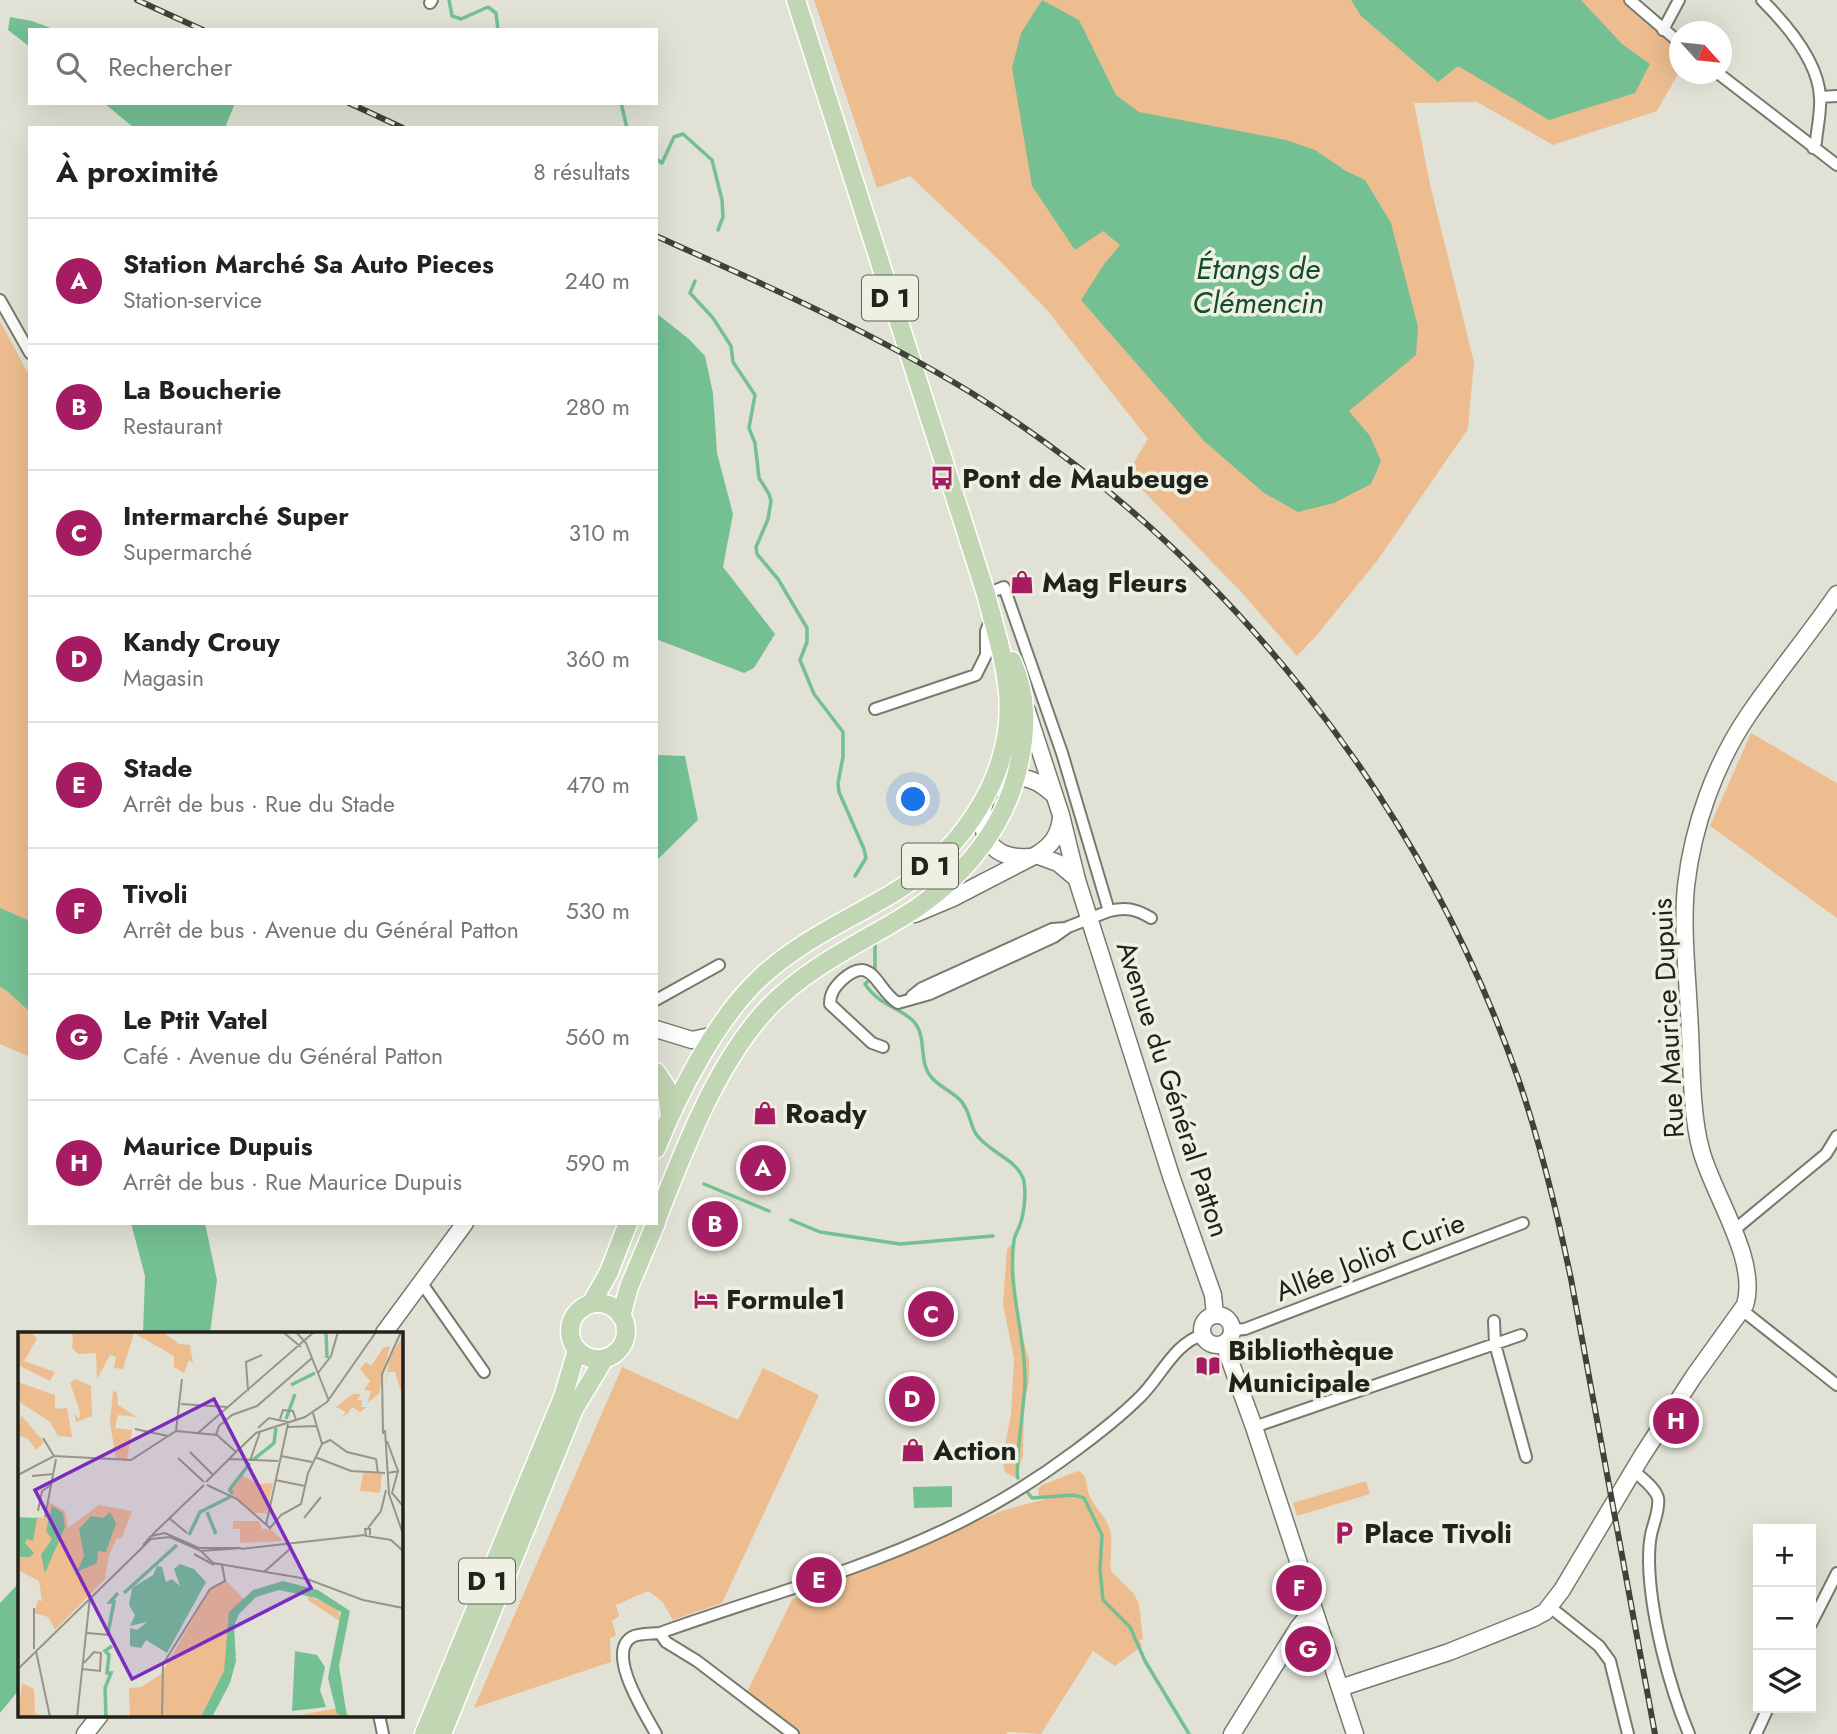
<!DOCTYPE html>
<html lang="fr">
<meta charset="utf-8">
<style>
body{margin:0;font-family:Jost,sans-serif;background:#f6f6f6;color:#222}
.controls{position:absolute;right:21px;bottom:21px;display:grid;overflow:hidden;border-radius:0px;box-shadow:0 7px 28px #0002}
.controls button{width:63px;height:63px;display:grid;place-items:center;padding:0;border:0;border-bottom:2px solid #e0e0e0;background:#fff;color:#222;font:35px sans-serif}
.compass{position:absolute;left:1669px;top:21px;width:63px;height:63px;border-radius:50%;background:#fff;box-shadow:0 7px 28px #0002;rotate:117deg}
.you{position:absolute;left:914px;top:800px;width:24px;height:24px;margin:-18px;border:5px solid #fff;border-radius:50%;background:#1a73e8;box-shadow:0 0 0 10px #1a73e833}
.badge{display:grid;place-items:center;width:46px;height:46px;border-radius:50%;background:#a61c62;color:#fff;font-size:23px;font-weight:700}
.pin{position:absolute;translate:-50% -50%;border:4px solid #fff;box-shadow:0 2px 7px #0006}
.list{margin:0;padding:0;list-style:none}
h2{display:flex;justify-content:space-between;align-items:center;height:91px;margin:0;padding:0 28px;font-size:30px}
h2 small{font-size:23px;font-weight:400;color:#767676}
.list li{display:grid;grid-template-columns:46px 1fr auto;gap:21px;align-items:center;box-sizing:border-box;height:126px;padding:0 28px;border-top:2px solid #e0e0e0}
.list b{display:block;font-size:26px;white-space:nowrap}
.list p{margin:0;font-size:23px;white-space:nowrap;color:#767676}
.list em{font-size:23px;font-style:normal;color:#767676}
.icon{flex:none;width:38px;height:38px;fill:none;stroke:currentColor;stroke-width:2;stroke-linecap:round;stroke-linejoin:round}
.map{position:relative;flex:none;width:1837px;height:1734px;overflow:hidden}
.search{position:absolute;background:#fff;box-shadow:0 7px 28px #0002;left:28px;top:28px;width:630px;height:77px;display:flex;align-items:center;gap:18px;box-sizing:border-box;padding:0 24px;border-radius:0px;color:#767676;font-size:26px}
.panel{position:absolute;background:#fff;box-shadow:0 7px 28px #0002;left:28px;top:126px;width:630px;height:1099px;border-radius:0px}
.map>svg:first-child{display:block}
</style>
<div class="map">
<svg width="1837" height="1734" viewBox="0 0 1837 1734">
<rect width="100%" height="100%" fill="#e1e2d5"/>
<path fill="#edbd90" d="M814 0H1623L1679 45V72L1657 111 1553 145 1477 102 1414 103 1430 184 1474 362 1468 429 1377 561 1316 636 1297 656 1242 593 1127 474 1148 439 1047 310 1000 261 910 176 877 188Z
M0 321 30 377V971L0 957Z
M1751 733 1837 783V918L1710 826Z
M0 987 7 991 30 1012V1057L0 1044Z
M1011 1245 1014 1246 1012 1281 1016 1314 1029 1360V1381L1024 1403 1023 1456 1016 1478 1005 1472 1002 1460 1011 1414 1014 1358 1003 1305 1007 1249Z
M622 1367 738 1420 763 1368 819 1395 722 1603 673 1620 662 1601 648 1591 616 1605 619 1616 612 1621 616 1636 610 1638 611 1662 474 1708Z
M1078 1471C1089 1476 1085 1484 1089 1494 1092 1505 1105 1515 1109 1527 1114 1540 1109 1557 1111 1571L1134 1594 1139 1604 1143 1639 1139 1640 1142 1646 1115 1666 1093 1651 1041 1734 1008 1732 1006 1734H800L747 1692 792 1600 1004 1510 1046 1499 1039 1497 1038 1489 1042 1485Z
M1366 1481 1370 1494 1297 1516 1293 1503Z"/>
<path fill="#74c093" d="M1042 0 1079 20 1116 95 1139 112 1286 140 1315 150 1346 171 1365 180 1391 223 1418 327 1416 355 1349 411 1370 436 1381 461 1371 484 1334 503 1298 512 1264 493 1204 441 1081 300 1105 263 1120 245 1103 231 1075 250 1032 186 1012 68 1021 33Z
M1351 0H1581L1622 44 1650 64 1635 93 1549 120 1458 66 1438 82 1361 16Z
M10 17 32 21 56 30H30V47L8 30Z
M104 103H235L225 128H134Z
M656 313 689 339 705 356 713 393 717 453 733 514 723 567 775 634 754 668 744 673 656 639Z
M656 755 685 756 698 820 656 861Z
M0 908 30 921V1012L7 991 0 987Z
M131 1223H205L217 1280 210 1333H143L145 1276Z
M952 1486V1507L914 1508 913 1487Z
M19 1583V1690L0 1713V1603Z"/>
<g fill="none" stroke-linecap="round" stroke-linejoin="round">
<path stroke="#74c093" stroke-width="3.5" d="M449 0 452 16 461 19 488 7 496 13 498 30
M621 103 627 128
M656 159 662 163 674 137 683 134 712 160 722 200 723 217 718 230
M695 281 690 293 713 318 731 346 733 362 755 395 749 428 755 443 759 478 769 494 771 501 768 519 756 547 757 554 778 579 807 628V642L800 660 814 694 843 732V757L838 783 839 792 864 849 866 858 855 876
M875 969V945
M867 982 865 984C880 1007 903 1008 915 1023 927 1038 918 1063 932 1078 940 1087 953 1092 961 1101 970 1111 970 1125 976 1134 988 1152 1015 1158 1023 1178 1027 1190 1024 1213 1020 1225 1018 1230 1015 1235 1014 1240 1007 1289 1026 1335 1025 1383 1025 1399 1014 1470 1018 1478
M704 1184 769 1211
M791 1220 820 1232 900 1244 993 1236
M1028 1493 1032 1498 1074 1495 1084 1498 1102 1535 1100 1569 1103 1600 1130 1627 1145 1661 1189 1734"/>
<g stroke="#797a6e" stroke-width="14">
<path id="street" d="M1630 0 1680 43
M1762 0C1786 24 1819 62 1820 98 1821 113 1817 128 1816 142L1813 148
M430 3 432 0
M1663 30 1679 0
M1719 74 1837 165
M1820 97 1837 96
M0 300 30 353
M875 709 976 675 986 655V631L992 616
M1109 911C1127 907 1136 909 1151 918
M912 996 922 988 1052 929 1066 928
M656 1000 719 965
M883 1047 872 1043 830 1004C830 993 835 987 842 980 873 952 876 990 898 1003L930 994 1054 937 1068 927 1109 911 1062 753 1004 587 986 594
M1733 1231 1826 1154 1837 1136
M421 1282 484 1372
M1742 1310 1837 1385
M1494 1321 1495 1344 1526 1457
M1233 1330 1245 1329 1523 1223
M1254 1427 1521 1335
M1633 1470C1641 1478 1655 1487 1658 1498 1660 1510 1653 1524 1651 1535 1649 1544 1649 1553 1649 1562 1650 1614 1669 1686 1689 1734
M1550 1607 1599 1646 1610 1661 1628 1734
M1811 1624 1837 1573
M660 1633 666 1642 697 1661 793 1734
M379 1715 383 1734
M656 1734C646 1715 605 1653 632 1637 639 1633 652 1634 660 1633 754 1599 853 1573 944 1530 989 1509 1035 1481 1075 1451 1098 1434 1120 1417 1140 1397 1160 1378 1175 1342 1203 1335
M1756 1734 1768 1708"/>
</g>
<g stroke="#797a6e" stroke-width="19">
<path id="secondary" d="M1027 711 1061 815 1077 880 1172 1179 1213 1295 1215 1315
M990 792C1013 772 1031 774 1053 794
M985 801C976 835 992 860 1029 857
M1036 855C1051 846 1059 836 1061 818
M915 914 953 898 1036 855 1058 863 1077 879
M656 1029 692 1040 715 1035
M1202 1330a15 15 0 1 1 30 0a15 15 0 1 1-30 0Z
M384 1333 465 1223
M1224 1344 1254 1427 1355 1734
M1340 1688 1449 1652 1534 1618 1545 1612 1562 1590 1642 1456 1694 1376 1745 1305C1759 1260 1713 1195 1701 1150 1690 1110 1692 1055 1689 1013 1687 971 1682 928 1686 886 1693 825 1715 764 1749 714 1777 673 1809 635 1837 594
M85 1734 100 1715
M1232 1734 1298 1628 1309 1615 1315 1612"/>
</g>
<g stroke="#fff" stroke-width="21">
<path id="primary" d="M656 1072 666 1087 670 1116
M656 1149C678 1094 716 1019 760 978 800 940 851 919 898 890 964 848 1015 773 1008 692 1005 659 994 626 986 594L796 0
M656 1221C684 1150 716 1063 769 1007 804 971 848 949 891 924 953 889 1004 835 1019 764 1027 727 1027 695 1012 661
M570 1331a28 28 0 1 1 56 0a28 28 0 1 1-56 0Z
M591 1304 609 1272 628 1223
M621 1316 629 1287 656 1223
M424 1734 563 1397 577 1350
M442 1734 574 1409 604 1359"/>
</g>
<use href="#street" stroke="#fff" stroke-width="10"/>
<use href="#secondary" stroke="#fff" stroke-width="16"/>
<use href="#primary" stroke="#c1d6b3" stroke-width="18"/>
<g stroke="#41413b" stroke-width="6">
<path id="rail" d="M137 0 203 30
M349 103 403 128
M656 236C763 284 870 331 970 392 1224 550 1421 799 1519 1081 1541 1146 1557 1212 1571 1279L1655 1734"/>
</g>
<use href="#rail" stroke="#eef0e2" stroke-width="3.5" stroke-dasharray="10" stroke-linecap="butt"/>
</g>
<defs>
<g id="bus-bare" transform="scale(1.89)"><path d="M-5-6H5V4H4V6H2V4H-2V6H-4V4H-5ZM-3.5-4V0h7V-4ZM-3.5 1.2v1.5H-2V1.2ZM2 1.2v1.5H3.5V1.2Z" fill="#a61c62" stroke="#eef0e2" stroke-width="2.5" paint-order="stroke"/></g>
<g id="shop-bare" transform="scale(1.89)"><path d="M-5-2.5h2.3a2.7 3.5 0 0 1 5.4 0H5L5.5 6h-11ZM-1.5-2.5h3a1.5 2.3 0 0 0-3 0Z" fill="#a61c62" stroke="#eef0e2" stroke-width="2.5" paint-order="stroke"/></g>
<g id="hotel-bare" transform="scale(1.89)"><path d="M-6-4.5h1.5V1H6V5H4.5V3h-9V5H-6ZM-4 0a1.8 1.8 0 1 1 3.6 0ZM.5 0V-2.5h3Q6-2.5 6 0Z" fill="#a61c62" stroke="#eef0e2" stroke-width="2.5" paint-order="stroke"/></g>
<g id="library-bare" transform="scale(1.89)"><path d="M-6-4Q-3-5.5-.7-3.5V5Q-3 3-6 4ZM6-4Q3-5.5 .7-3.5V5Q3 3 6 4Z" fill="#a61c62" stroke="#eef0e2" stroke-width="2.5" paint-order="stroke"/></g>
<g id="parking-bare" transform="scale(1.89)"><path d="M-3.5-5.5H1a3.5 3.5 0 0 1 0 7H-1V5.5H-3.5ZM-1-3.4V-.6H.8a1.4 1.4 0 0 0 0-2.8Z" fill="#a61c62" stroke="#eef0e2" stroke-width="2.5" paint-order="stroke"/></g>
</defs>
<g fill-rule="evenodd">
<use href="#bus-bare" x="942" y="478"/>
<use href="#shop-bare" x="1022" y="582"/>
<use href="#shop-bare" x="765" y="1113"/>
<use href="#hotel-bare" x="706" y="1299"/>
<use href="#library-bare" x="1208" y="1366"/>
<use href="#shop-bare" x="913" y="1450"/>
<use href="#parking-bare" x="1344" y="1533"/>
</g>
<g text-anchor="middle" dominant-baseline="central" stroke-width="7" stroke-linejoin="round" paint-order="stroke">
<g fill="#eef0e2" stroke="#5f6058" stroke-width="2">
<rect x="862" y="275.5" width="56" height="45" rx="5"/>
<rect x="902" y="843.5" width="56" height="45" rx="5"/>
<rect x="459" y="1558.5" width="56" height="45" rx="5"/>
</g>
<g font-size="26" font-weight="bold" fill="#22221d">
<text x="890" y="298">D 1</text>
<text x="930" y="866">D 1</text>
<text x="487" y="1581">D 1</text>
</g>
<g font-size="28" font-weight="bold" fill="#22221d" stroke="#eef0e2" text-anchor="start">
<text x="962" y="478">Pont de Maubeuge</text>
<text x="1042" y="582">Mag Fleurs</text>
<text x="785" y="1113">Roady</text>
<text x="726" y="1299">Formule1</text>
<text x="1228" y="1350">Bibliothèque<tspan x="1228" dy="32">Municipale</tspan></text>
<text x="933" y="1450">Action</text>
<text x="1364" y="1533">Place Tivoli</text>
</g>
<g font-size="28" fill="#22221d" stroke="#eef0e2">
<text transform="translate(1668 1018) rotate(-93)">Rue Maurice Dupuis</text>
<text transform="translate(1173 1089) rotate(72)">Avenue du Général Patton</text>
<text transform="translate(1370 1257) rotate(-21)">Allée Joliot Curie</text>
</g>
<g font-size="30" font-style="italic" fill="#114c2e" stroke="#eef0e2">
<text x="1258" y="268">Étangs de<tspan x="1258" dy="34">Clémencin</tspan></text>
</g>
</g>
<g transform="translate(18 1332)">
<rect width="385" height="385" fill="#e1e2d5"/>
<path d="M0 0H13L19 7 6 29 37 40 32 49 0 33ZM48 0 146 1 161 12 172 13 175 31 171 28 166 41 156 35V24L116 1 105 37 96 36 98 25 92 23 79 47 78 21 60 22 54 15 55 3ZM385 3V66L377 40H370L367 53 371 28ZM372 14 361 62 349 71 353 59 346 58 352 49 342 37 348 30 353 34 365 16ZM57 47 73 54 74 84 58 90 56 81 61 87 62 80 52 51ZM0 50 37 63V77L49 76 54 105 40 104 31 89 0 69ZM95 59 99 60 100 73 119 85 100 83 97 96 114 98 109 127 98 128 92 90ZM335 62H343L339 68H344L343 75H349L342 80 334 75 329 82 323 85 328 80 318 75ZM3 83 26 110 18 118 10 107 0 103ZM345 141 364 142 362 161 342 159ZM224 143 240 152 255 151 249 181H237L209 159ZM31 170 47 179 50 196 81 173 114 179 104 206H99L91 223 87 247 37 298 30 285 16 281 20 268 24 269 21 249 0 238V220L18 185 27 186ZM215 189H241L244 197H253L265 209 222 211V197H215ZM208 249 226 267 213 287 214 332 187 385H112L111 356 123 355 143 342 193 256ZM290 264 320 276 323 290 290 268ZM4 351 16 357 17 381 25 385H0ZM320 376 328 378 331 385H272Z" fill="#edbd90"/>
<path d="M34 174 45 181 47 195 27 241 23 223 34 207 28 199ZM92 180 98 191 88 220 80 219 79 231 59 240 66 224 61 197 73 184 85 186ZM0 185 19 186 15 209 9 207 7 211 16 221 12 225H0ZM162 232 176 237 188 250 149 321 128 308 123 316 112 314V296L119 298 129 290 112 294 117 283 111 273 114 256 135 243 139 234 144 235 148 250 154 247 162 254 156 237ZM265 249 300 258 332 279 321 334 329 385 319 382 310 346 323 280 298 266 261 258 238 265 221 282 216 294 218 329 212 351 194 385H183L206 339 211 280 235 258ZM277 319 299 323 307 335 302 358 308 375 274 379Z" fill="#74c093"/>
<path fill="none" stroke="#74c093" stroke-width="3.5" d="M308 0 309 26M273 53 297 41M268 87 277 62M235 128 256 111 258 96M214 162 212 157 232 131M189 180 198 202M171 203 182 180 212 165M106 261 159 213M90 301 96 270H92L100 261M88 385 87 356 93 341H89L91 323 87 319 94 314"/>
<path fill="none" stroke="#95958b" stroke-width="2" d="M265 0 283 15M278 0 288 11 311 69M300 41 313 24 320 0M230 59 228 30 244 23M163 72 209 75M262 87 265 78 275 79 278 88M269 95 299 94M240 96 251 86 270 90M117 97 150 104M367 98 371 162 385 202M158 99 164 47M180 101 296 0M365 102 364 42 383 0M198 103 201 94 214 83 239 74 294 26M25 106 36 124M369 109 380 139M304 112 312 108 329 120 358 127 360 141M172 120 195 143M218 120 238 101 287 85 309 70 358 0M263 124 294 130M297 125 333 139 367 141M160 126 186 150M211 127 260 129M232 129 242 100M370 141 380 139 374 161 385 174M0 143 36 124 113 128 158 99 199 103 218 120 188 150M14 144 36 142M257 148 287 154M189 153 219 167 252 196 263 183 283 172 290 141 304 112 295 81M20 179 24 159 34 152M27 185 38 127M151 186 169 201M286 186 303 165M248 193 270 92M350 196 363 179 368 158M134 203 186 153M352 203V197H347L348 204 373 208 385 219M223 217 347 203M183 219 195 231 289 247 345 268 385 276M176 222 196 233M246 240 273 216M69 301 92 303M16 317V276M18 319 32 385M0 337 133 207 152 205 183 219 223 216H181L147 201 133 204 125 213M64 337 82 339 83 321 76 320 66 331M59 385 72 265M144 385 145 332 192 257 207 249 204 233"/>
<path fill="#7b2cbf" fill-opacity="0.15" stroke="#7b2cbf" stroke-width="3.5" d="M196 67 293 256 114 347 17 158Z"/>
<rect width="385" height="385" fill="none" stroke="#22221d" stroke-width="3.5"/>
</g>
</svg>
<div class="controls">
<button>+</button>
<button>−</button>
<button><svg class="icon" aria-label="layers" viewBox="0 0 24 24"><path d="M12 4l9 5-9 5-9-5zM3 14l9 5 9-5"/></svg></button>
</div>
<svg class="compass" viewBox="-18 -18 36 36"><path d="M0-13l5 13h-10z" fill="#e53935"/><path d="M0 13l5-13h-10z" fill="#767676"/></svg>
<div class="you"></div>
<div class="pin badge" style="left:763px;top:1168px">A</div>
<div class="pin badge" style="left:715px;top:1224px">B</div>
<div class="pin badge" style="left:931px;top:1314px">C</div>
<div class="pin badge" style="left:912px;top:1399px">D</div>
<div class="pin badge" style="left:819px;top:1580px">E</div>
<div class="pin badge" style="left:1299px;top:1588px">F</div>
<div class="pin badge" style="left:1308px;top:1649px">G</div>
<div class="pin badge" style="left:1676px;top:1421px">H</div>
<div class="search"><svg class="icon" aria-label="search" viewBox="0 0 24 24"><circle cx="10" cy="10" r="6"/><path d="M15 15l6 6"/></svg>Rechercher</div>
<section class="panel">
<h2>À proximité<small>8 résultats</small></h2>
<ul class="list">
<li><span class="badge">A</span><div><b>Station Marché Sa Auto Pieces</b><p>Station-service</p></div><em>240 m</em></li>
<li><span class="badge">B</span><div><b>La Boucherie</b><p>Restaurant</p></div><em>280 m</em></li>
<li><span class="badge">C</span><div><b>Intermarché Super</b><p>Supermarché</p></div><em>310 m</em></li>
<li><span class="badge">D</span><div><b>Kandy Crouy</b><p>Magasin</p></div><em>360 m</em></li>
<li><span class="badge">E</span><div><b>Stade</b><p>Arrêt de bus · Rue du Stade</p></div><em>470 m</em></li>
<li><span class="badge">F</span><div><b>Tivoli</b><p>Arrêt de bus · Avenue du Général Patton</p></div><em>530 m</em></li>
<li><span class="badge">G</span><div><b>Le Ptit Vatel</b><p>Café · Avenue du Général Patton</p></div><em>560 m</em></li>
<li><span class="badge">H</span><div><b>Maurice Dupuis</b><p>Arrêt de bus · Rue Maurice Dupuis</p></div><em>590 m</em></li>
</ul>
</section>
</div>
